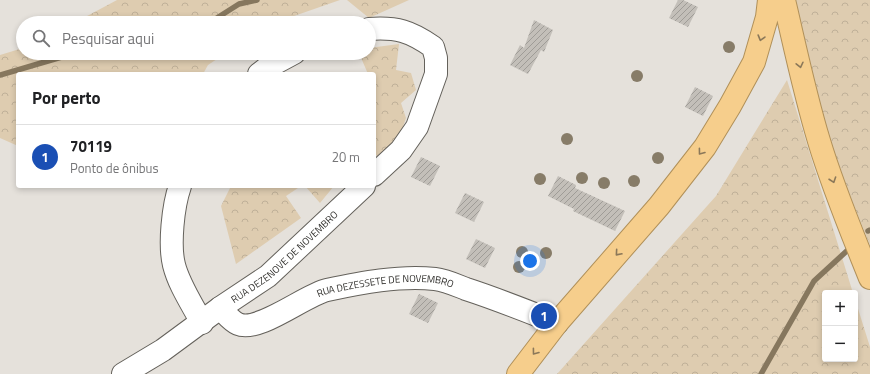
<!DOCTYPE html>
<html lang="pt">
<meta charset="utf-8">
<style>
body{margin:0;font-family:"Titillium Web",sans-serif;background:#f2f2f2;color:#202124}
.controls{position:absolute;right:12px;bottom:12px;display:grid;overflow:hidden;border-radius:4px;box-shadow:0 2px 6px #0003}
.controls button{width:36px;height:36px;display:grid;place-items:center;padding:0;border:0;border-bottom:1px solid #e0e0e0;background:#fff;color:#202124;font:20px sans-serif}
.you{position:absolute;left:530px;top:261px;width:14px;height:14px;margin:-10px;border:3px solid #fff;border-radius:50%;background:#1a73e8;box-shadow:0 0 0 6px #1a73e833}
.badge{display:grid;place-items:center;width:26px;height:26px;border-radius:50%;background:#1a73e8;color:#fff;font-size:13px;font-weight:700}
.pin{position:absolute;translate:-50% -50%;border:2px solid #fff;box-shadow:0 1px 4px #0006}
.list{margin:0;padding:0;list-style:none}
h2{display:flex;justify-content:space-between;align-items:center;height:52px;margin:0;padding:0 16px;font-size:17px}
h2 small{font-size:13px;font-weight:400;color:#757577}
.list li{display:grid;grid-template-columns:26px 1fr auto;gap:12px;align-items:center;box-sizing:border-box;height:64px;padding:0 16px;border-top:1px solid #e0e0e0}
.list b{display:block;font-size:15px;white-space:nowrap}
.list p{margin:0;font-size:13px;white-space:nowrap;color:#757577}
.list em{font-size:13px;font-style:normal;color:#757577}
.icon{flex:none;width:22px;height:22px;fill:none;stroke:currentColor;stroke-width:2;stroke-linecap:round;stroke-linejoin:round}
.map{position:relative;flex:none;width:870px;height:374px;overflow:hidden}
.search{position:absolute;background:#fff;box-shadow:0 2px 6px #0003;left:16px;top:16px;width:360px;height:44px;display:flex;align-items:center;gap:10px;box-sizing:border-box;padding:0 14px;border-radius:22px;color:#757577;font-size:15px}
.panel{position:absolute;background:#fff;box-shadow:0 2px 6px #0003;left:16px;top:72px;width:360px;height:116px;border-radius:4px}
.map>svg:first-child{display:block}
</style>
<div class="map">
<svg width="870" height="374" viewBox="0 0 870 374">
<defs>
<pattern id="forest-crowns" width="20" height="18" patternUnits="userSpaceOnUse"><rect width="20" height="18" fill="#deccb0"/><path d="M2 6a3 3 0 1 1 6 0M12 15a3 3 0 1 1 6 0" fill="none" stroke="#bfb098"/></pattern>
<pattern id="building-hatch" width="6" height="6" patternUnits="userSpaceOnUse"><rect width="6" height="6" fill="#c3bfb9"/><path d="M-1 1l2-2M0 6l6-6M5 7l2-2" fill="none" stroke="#9f9c97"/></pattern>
</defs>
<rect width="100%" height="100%" fill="#e5e1db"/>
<path fill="url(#forest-crowns)" d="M117 0H340L274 23H74Z
M347 0H409L369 18Z
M796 0H870V245L829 144 805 58Z
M399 44 396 70 411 73 416 90 401 103 406 118 395 150 387 158 374 155V74H368L359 53H369V48Z
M23 48V53H226L208 65 203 74H18V146L0 138V55Z
M787 80 853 293H825V359H855V299L870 347V374H557L716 196Z
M231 186H301L286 196 301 218 236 264 221 206Z
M305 186H334L320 203Z"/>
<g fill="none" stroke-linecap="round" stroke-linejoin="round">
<path stroke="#86775e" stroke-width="5.5" d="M209 23 239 4 257 0
M0 75 65 56 101 53
M868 231 870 230
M761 374 814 281 850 248"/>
</g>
<path fill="url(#building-hatch)" d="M678 0H683L698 7 688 27 669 18Z
M534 20 553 30 544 52 541 50 528 74 510 65 520 45 524 48Z
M695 87 713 96 703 116 685 107Z
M421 157 440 166 430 186 411 177Z
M558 176 576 185 575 188 625 211 615 231 573 211 574 209 548 196Z
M465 193 484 202 474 222 455 213Z
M476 239 495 248 485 268 466 259Z
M419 294 438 303 428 323 409 314Z"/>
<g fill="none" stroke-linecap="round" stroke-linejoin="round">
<g stroke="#64615b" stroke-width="24">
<g id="minor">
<path d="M369 29C397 27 410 31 433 47L436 58V74L417 127 401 150 374 175"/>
<path d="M259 74 268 67 294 53"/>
<path d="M180 186C173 206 169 245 174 265 179 285 192 304 202 323"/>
<path id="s1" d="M220 308C226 314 231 321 238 324 259 333 305 295 327 290 360 283 400 275 435 279 445 280 456 285 466 289 497 299 527 311 557 323"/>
<path id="s2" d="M123 374 163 350 220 308 268 276 364 186"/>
</g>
</g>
<g stroke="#b09059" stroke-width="24">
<path id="trunk" d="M784 0C795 47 805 95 819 141 833 188 852 233 870 278
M518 374 557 323 659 206 705 147 730 106 754 62 767 17 769 0"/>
</g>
<use href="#minor" stroke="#fff" stroke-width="22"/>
<use href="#trunk" stroke="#f6ce8c" stroke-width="22"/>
</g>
<g fill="#877c68">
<circle cx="729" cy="47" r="6"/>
<circle cx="637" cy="76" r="6"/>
<circle cx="567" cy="139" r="6"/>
<circle cx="658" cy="158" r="6"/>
<circle cx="582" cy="178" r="6"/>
<circle cx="540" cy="179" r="6"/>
<circle cx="634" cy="181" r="6"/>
<circle cx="604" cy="183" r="6"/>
<circle cx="522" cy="252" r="6"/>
<circle cx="546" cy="253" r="6"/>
<circle cx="519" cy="267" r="6"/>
</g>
<defs><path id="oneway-chevron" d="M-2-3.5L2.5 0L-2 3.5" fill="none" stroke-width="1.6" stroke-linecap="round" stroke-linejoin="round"/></defs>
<g stroke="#8b7859">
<use href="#oneway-chevron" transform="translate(761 38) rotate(106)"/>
<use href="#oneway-chevron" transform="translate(800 65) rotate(77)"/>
<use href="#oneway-chevron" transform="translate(701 152) rotate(127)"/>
<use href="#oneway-chevron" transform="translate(833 180) rotate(71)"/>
<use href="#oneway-chevron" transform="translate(618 253) rotate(131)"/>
<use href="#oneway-chevron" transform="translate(535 352) rotate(127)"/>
</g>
<g text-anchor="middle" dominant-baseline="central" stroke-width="4" stroke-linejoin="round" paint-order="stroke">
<g font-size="10" fill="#33322f" stroke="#fff">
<text stroke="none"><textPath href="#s2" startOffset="200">RUA DEZENOVE DE NOVEMBRO</textPath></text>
<text stroke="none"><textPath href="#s1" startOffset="180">RUA DEZESSETE DE NOVEMBRO</textPath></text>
</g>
</g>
</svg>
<div class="controls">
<button>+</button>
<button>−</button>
</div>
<div class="you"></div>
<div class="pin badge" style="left:544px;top:316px;background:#1a4fb4">1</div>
<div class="search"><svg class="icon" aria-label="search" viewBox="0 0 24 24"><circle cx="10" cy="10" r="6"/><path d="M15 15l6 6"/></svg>Pesquisar aqui</div>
<section class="panel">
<h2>Por perto<small></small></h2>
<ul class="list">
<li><span class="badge" style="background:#1a4fb4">1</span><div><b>70119</b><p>Ponto de ônibus</p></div><em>20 m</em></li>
</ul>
</section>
</div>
